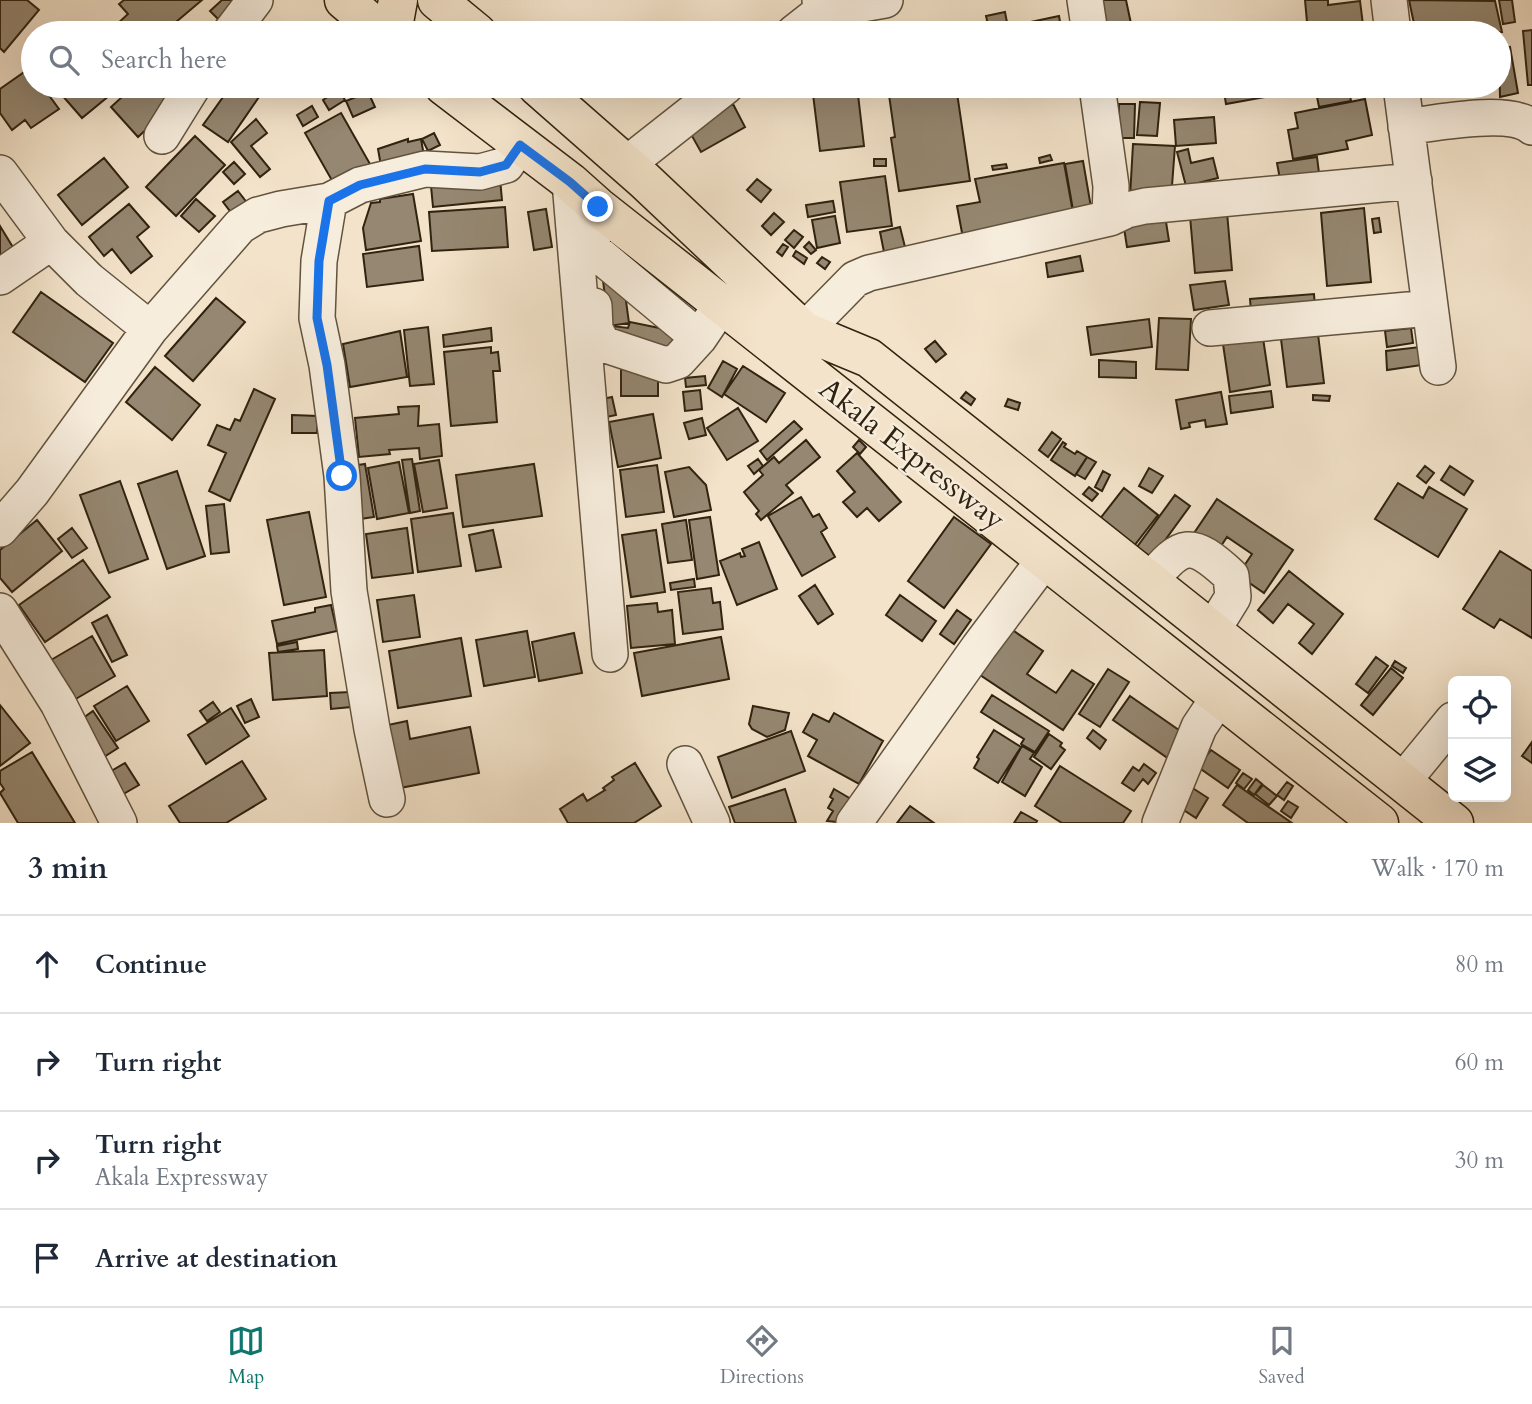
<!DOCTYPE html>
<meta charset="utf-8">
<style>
body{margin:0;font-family:Cardo,serif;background:#f2f2f3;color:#1f2937}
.controls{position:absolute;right:21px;bottom:21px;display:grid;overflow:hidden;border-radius:10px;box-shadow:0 7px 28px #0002}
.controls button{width:63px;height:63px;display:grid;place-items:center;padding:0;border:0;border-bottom:2px solid #e0e1e3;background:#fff;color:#1f2937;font:35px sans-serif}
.stop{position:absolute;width:21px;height:21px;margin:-16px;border:5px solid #1a73e8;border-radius:50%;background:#fff}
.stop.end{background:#1a73e8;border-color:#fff;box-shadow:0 2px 7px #0008}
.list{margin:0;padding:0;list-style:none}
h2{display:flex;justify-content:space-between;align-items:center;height:91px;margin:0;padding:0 28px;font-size:30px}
h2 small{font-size:23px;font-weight:400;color:#747a83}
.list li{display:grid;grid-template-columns:46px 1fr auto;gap:21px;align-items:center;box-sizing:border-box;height:98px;padding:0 28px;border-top:2px solid #e0e1e3}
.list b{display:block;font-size:26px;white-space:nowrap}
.list p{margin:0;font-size:23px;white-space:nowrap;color:#747a83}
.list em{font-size:23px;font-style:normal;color:#747a83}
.icon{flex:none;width:38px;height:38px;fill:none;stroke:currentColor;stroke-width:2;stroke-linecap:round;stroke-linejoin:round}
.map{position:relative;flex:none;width:1532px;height:823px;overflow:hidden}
.search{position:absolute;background:#fff;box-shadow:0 7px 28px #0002;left:21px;right:21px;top:21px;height:77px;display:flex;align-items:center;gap:18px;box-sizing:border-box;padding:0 24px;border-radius:38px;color:#747a83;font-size:26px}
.sheet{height:483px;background:#fff}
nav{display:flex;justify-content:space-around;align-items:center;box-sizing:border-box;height:98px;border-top:2px solid #e0e1e3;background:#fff;font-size:19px;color:#747a83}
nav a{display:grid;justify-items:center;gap:4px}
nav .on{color:#0f766e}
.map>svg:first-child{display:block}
</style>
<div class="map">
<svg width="1532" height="823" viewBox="0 0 1532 823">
<rect width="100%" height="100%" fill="#f3e3ca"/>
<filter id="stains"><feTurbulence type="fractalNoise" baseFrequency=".00286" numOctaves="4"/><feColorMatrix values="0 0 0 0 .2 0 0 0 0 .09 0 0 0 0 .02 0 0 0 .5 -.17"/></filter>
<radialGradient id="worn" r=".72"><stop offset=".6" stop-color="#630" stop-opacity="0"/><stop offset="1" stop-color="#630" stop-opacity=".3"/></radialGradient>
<path fill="#958771" stroke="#302310" stroke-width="2" d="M0 0H27L39 10 4 52 0 48Z
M124 0H202L163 33H123L116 25 128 14 119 4Z
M222 0H241L224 25 210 11Z
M1090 0H1126L1133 33H1096Z
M1305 0H1328V5L1360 1 1364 33H1308Z
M1409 0 1495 1 1502 32 1416 33Z
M1499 0H1512L1515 22 1503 24Z
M1005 12 1009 33H990L986 16Z
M1059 16 1062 33H1023L1021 24Z
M1532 30V85H1528L1523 31Z
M1510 47 1518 93 1500 97 1499 49Z
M30 68 33 73V86H42L59 109 31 128 25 120 12 130 0 113V89Z
M54 86H121L82 118Z
M134 86H189L191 88 138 137 111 107Z
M231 86H249L261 94 228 142 203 125Z
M812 86H857L864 146 820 151Z
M906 86H956L970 181 899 191 891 138 895 137 888 88Z
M1223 86H1296L1298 91 1226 104Z
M1315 86H1348L1351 101 1319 107Z
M338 90 345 100 329 110 323 100Z
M368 92 375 107 353 117 346 101Z
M1365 99 1372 135 1346 141 1348 149 1293 159 1288 130 1298 128 1295 113Z
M1140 102 1160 103 1157 136 1137 135Z
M733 104 745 127 701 152 688 129Z
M1119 104H1135L1134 138H1118Z
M312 106 318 117 303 126 297 115Z
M341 113 370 164 334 184 305 133Z
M1214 117 1216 143 1176 146 1174 120Z
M256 119 267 133 251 146 270 169 260 177 231 142Z
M434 133 440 145 428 151 422 139Z
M195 136 225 165 176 216 146 187Z
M408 139V142L421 139 424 156 381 166 378 149Z
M1133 144 1175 146 1171 199 1130 197Z
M1188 149 1191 163 1213 158 1218 178 1186 186 1177 152Z
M1050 155 1052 160 1040 163 1039 158Z
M1317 157 1319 173 1280 179 1277 163Z
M104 158 128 187 82 225 58 195Z
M874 159H886V166H874Z
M1083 161 1092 213 1074 216 1065 164Z
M234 162 245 174 234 184 223 172Z
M1064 163 1074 218 963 238 957 206 980 202 975 179Z
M1006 164 1007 168 993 170 992 166Z
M885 176 892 226 847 232 840 182Z
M500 179 502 200 433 207 431 186Z
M757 179 771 190 761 202 747 190Z
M238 191 248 204 233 215 223 202Z
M413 194 421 241 366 250 363 228 371 203 380 202V199Z
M196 199 215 216 199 232 181 216Z
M833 201 835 212 808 217 806 205Z
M129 204 149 227 137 237 152 256 131 273 112 249 104 256 89 237Z
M505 207 508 247 432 251 429 212Z
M1364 208 1371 282 1327 286 1321 213Z
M546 209 552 247 534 250 528 212Z
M1164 209 1169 241 1127 247 1122 215Z
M1227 212 1232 270 1195 273 1190 216Z
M774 213 784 222 771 235 762 226Z
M835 216 840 243 817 248 812 220Z
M1379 218 1381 232 1374 233 1372 219Z
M0 226 14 249 0 258Z
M900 227 905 247 884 252 880 232Z
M794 230 803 237 794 248 785 240Z
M809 242 816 250 811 254 804 247Z
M783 244 788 247 782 256 777 252Z
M419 246 423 280 367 287 363 254Z
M796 251 807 258 804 264 793 256Z
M1080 256 1083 271 1048 277 1046 263Z
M822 257 830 262 825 269 817 263Z
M623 279 629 323 609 326 603 281Z
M1225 281 1229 305 1194 310 1190 285Z
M41 292 113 343 85 382 13 332Z
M1314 294 1315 307 1251 312 1250 299Z
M216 298 245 322 193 381 165 356Z
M1159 318 1191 319 1188 370 1156 369Z
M1149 319 1152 347 1091 355 1087 327Z
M630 322 679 332 675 353 610 340 612 326 628 328Z
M428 327 434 384 410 386 404 330Z
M491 328 492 341 444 347 443 335Z
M1411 328 1413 343 1387 347 1385 331Z
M400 331 407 377 350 387 343 344Z
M1318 334 1324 383 1287 387 1281 339Z
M1263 338 1270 385 1230 392 1223 344Z
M935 341 946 354 936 362 925 349Z
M491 347V353L498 352 500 371H493L497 422 451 426 444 352Z
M1420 347 1422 365 1387 370 1386 351Z
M1099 360 1136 362V378L1099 377Z
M723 361 737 369 722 397 708 388Z
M621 365H658V396H621Z
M743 366 785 393 766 422 724 394Z
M155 367 200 405 172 440 126 402Z
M705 376 706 385 686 387 685 378Z
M254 389 275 399 230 501 209 491 226 453 208 445 217 425 230 430 235 419 240 421Z
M700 390 702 409 685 411 683 392Z
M1271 391 1273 407 1231 413 1229 396Z
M966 392 975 399 971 405 961 398Z
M1221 392 1227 424 1206 427 1205 420 1189 423 1190 427 1181 429 1176 400Z
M1313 395 1330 396 1329 401 1313 400Z
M612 397 616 415 597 419 593 401Z
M1008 399 1020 403 1018 410 1005 406Z
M419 406 418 426 439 424 442 456 420 459 419 448 389 450 390 454 359 457 355 418 399 414 398 407Z
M738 408 758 441 727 460 707 428Z
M653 414 661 458 618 467 609 422Z
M292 415 318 416 317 433H292Z
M702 418 706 435 689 439 684 423Z
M794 421 802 429 767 460 760 451Z
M1052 432 1061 439 1048 457 1039 450Z
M806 440 820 457 786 485 793 493 761 520 756 514 759 511 744 492 763 475 759 470 774 457 779 463Z
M859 440 866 447 860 454 853 447Z
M1063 442 1066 444 1064 447 1075 454 1077 451 1087 457 1075 476 1051 460Z
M857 453 901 502 879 521 867 508 857 517 843 502 855 492 837 471Z
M1087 457 1096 462 1085 479 1076 474Z
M412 459 420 511 410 513 402 460Z
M758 459 763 466 754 474 748 466Z
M439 460 447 508 423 512 414 464Z
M399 462 409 513 377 519 368 468Z
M365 464 374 517 360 519 351 466Z
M534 464 542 516 463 527 456 475Z
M657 465 664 512 626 517 620 470Z
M1425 466 1434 473 1426 483 1417 476Z
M1450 466 1473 481 1464 495 1441 480Z
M689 467 706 485 711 510 674 517 665 472Z
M1149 468 1163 476 1152 493 1139 486Z
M177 471 205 556 167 569 138 484Z
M1103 471 1110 475 1102 491 1095 487Z
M120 481 148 559 109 573 80 495Z
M1398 483 1423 498 1429 487 1467 509 1438 557 1375 519Z
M1089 487 1098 494 1092 501 1083 494Z
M1124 488 1158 515 1134 546 1099 520Z
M1175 495 1190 506 1152 558 1137 547Z
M801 497 813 517 819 514 827 528 821 532 835 557 802 576 768 516Z
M1217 499 1293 550 1264 593 1238 575 1252 554 1227 537 1213 558 1188 542Z
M224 504 229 552 211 554 206 506Z
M309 512 326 597 284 605 267 520Z
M453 513 461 566 418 572 411 519Z
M710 517 719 575 697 579 689 520Z
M954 517 991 544 944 608 908 581Z
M37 520 62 551 12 592 0 578V550Z
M686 520 692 560 668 563 662 524Z
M72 528 87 548 72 558 58 539Z
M407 528 413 573 372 578 366 534Z
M493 530 501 567 476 571 469 535Z
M656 530 665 592 631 597 622 535Z
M759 542 777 589 737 605 720 561 740 553 741 557 745 556 742 549Z
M1500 551 1532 571V638L1500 619 1494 628 1463 609Z
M83 560 110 597 45 642 19 605Z
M1289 571 1343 614 1312 654 1299 643 1314 624 1288 604 1273 623 1258 610Z
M694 579 695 587 671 590 670 583Z
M815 585 833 614 818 624 799 596Z
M711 588 713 603 720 602 723 629 683 634 678 592Z
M414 595 420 637 383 642 377 600Z
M900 595 936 621 922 641 886 615Z
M657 603 658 612 672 610 675 644 631 648 627 606Z
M331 605 337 631 277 644 272 621 315 612V608Z
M957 610 971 620 954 644 940 634Z
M107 615 127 655 112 662 92 623Z
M1011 629 1043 651 1027 674 1056 693 1072 670 1094 684 1063 730 980 675Z
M527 631 535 677 484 686 476 640Z
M574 633 582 673 539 681 532 642Z
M92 636 115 676 74 700 51 660Z
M721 637 729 679 642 696 634 653Z
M461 638 471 696 398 708 389 651Z
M297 642 298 649 278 652 277 646Z
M324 650 327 696 273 700 269 653Z
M1376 657 1388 666 1368 693 1356 684Z
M1395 661 1406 668 1403 673 1392 666Z
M1391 668 1403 678 1373 715 1361 705Z
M1108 669 1129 682 1100 727 1079 714Z
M127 686 149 721 116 741 94 706Z
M350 692 351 707 331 709 330 693Z
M992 695 1049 731 1035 752 1021 744 1024 739 981 712Z
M1130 696 1186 735 1169 759 1113 720Z
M251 699 259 717 245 723 237 706Z
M213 702 220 712 207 721 200 711Z
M0 705 30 743 0 766Z
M753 706 789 713 785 730 767 737 752 729 749 724Z
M231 708 249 736 206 764 188 735Z
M93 711 118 748 104 757 79 721Z
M834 713 883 741 859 784 808 756 817 740 803 732 813 714 829 722Z
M407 721 410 739 470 727 479 773 400 788 388 725Z
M994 730 1021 747 998 783 974 768 979 759 977 757Z
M1093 730 1106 740 1100 749 1087 738Z
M791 731 805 771 732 798 718 757Z
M1049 734 1062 743 1060 746 1065 750 1051 769 1034 757Z
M1532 742V763L1522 756Z
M1022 746 1034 753 1030 759 1042 767 1025 796 1002 782Z
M1211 750 1240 770 1228 788 1198 767Z
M32 752 75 823H18L0 793 4 789 0 783V771Z
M242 761 266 799 226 823H180L169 806Z
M125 763 139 785 120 796 106 774Z
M635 763 661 806 634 823H568L560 809 583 794 587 801 605 790 603 788 614 780 612 777Z
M1144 764 1156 773 1148 784 1143 779 1134 791 1122 783 1133 767 1139 771Z
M1060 766 1131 811 1123 823H1062L1035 806Z
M1243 773 1252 779 1244 789 1236 783Z
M1256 779 1262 784 1254 795 1248 790Z
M1287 782 1293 786 1284 800 1277 795Z
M1237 785 1292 823H1248L1223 805Z
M1263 785 1277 796 1269 805 1255 794Z
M1191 787 1208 798 1196 818 1179 807Z
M785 789 796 823H735L729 807Z
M834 789 858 803 847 823 827 821 833 811 828 808 833 799 830 797Z
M1288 801 1298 807 1291 818 1281 811Z
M910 806 934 823H897Z
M1021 812 1037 821 1036 823H1014Z"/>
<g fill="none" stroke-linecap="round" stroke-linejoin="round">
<g stroke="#61533e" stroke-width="38">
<path id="minor" d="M820 0 822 11 885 0
M1085 0 1090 33
M1389 0 1393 33
M230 33 255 0
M794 33 822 11
M1097 86 1111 186 1110 218 1127 210 1145 206 1414 181
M1401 86 1438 367
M1406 127C1436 123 1509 108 1532 127
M162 136 193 86
M627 164 726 86
M0 173 51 242 89 280 150 329
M570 182 610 654
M329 201 319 261 317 318 327 365 342 476 349 591 372 729 387 799
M597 214 591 248 699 338 722 304
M0 277 51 242
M594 306 595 330 603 344 666 365 678 361 699 338
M1210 328 1430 308
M804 331 855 279 869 273 1110 218
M0 529 32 492 150 329 240 226 258 215 281 209 329 201 360 185 425 169 480 172 506 165 520 145
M1150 581C1182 542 1191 539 1231 576L1233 597 1212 631
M0 611 58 703 119 823
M685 764 712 823
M1403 781 1453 720
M854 823 979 647 1045 559
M1160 823 1199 727 1219 697"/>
</g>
<g stroke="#302310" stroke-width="41">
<path id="major" d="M344 0 383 33
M437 0 477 33
M392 33 398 0
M444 86 570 182 598 207 1379 823
M537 86 644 180 804 331 869 358 1454 823"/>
</g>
<use href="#minor" stroke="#f7eddd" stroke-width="35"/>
<use href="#major" stroke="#f3e3ca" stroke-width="38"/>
</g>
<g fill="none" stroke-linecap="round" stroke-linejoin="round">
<path stroke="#1a73e8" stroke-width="9" d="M342 476 327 365 317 318 319 261 329 201 360 185 425 169 480 172 506 165 520 145 570 182 598 207"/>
</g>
<g text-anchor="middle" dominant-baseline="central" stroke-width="5" stroke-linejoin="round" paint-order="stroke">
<g font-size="30" fill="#302310" stroke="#f7eddd">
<text transform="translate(912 454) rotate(38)">Akala Expressway</text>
</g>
</g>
<rect width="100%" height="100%" filter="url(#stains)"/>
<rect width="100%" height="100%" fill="url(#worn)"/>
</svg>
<div class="controls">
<button><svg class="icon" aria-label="locate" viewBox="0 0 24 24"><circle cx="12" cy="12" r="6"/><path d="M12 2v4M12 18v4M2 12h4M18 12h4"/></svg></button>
<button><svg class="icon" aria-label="layers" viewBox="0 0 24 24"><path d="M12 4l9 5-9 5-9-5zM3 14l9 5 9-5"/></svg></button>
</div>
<div class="stop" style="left:342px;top:476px"></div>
<div class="stop end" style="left:598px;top:207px"></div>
<div class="search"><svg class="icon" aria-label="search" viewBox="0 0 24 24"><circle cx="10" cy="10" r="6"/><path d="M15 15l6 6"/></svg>Search here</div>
</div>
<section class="sheet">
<h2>3 min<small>Walk · 170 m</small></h2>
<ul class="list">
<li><svg class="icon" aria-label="ahead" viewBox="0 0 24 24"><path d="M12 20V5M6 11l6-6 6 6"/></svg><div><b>Continue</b></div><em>80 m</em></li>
<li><svg class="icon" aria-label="right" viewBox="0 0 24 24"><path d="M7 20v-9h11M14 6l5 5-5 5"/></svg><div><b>Turn right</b></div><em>60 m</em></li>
<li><svg class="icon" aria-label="right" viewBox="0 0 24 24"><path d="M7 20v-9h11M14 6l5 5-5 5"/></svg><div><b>Turn right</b><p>Akala Expressway</p></div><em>30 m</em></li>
<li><svg class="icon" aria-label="arrive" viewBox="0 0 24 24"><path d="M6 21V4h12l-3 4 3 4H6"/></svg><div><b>Arrive at destination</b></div></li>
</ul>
</section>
<nav>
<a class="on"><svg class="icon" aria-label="map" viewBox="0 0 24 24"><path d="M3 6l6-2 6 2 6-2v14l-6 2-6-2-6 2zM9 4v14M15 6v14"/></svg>Map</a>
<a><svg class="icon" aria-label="directions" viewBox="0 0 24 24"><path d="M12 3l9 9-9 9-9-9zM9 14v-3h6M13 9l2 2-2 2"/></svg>Directions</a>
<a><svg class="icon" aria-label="saved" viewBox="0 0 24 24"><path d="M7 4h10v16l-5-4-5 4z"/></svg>Saved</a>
</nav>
